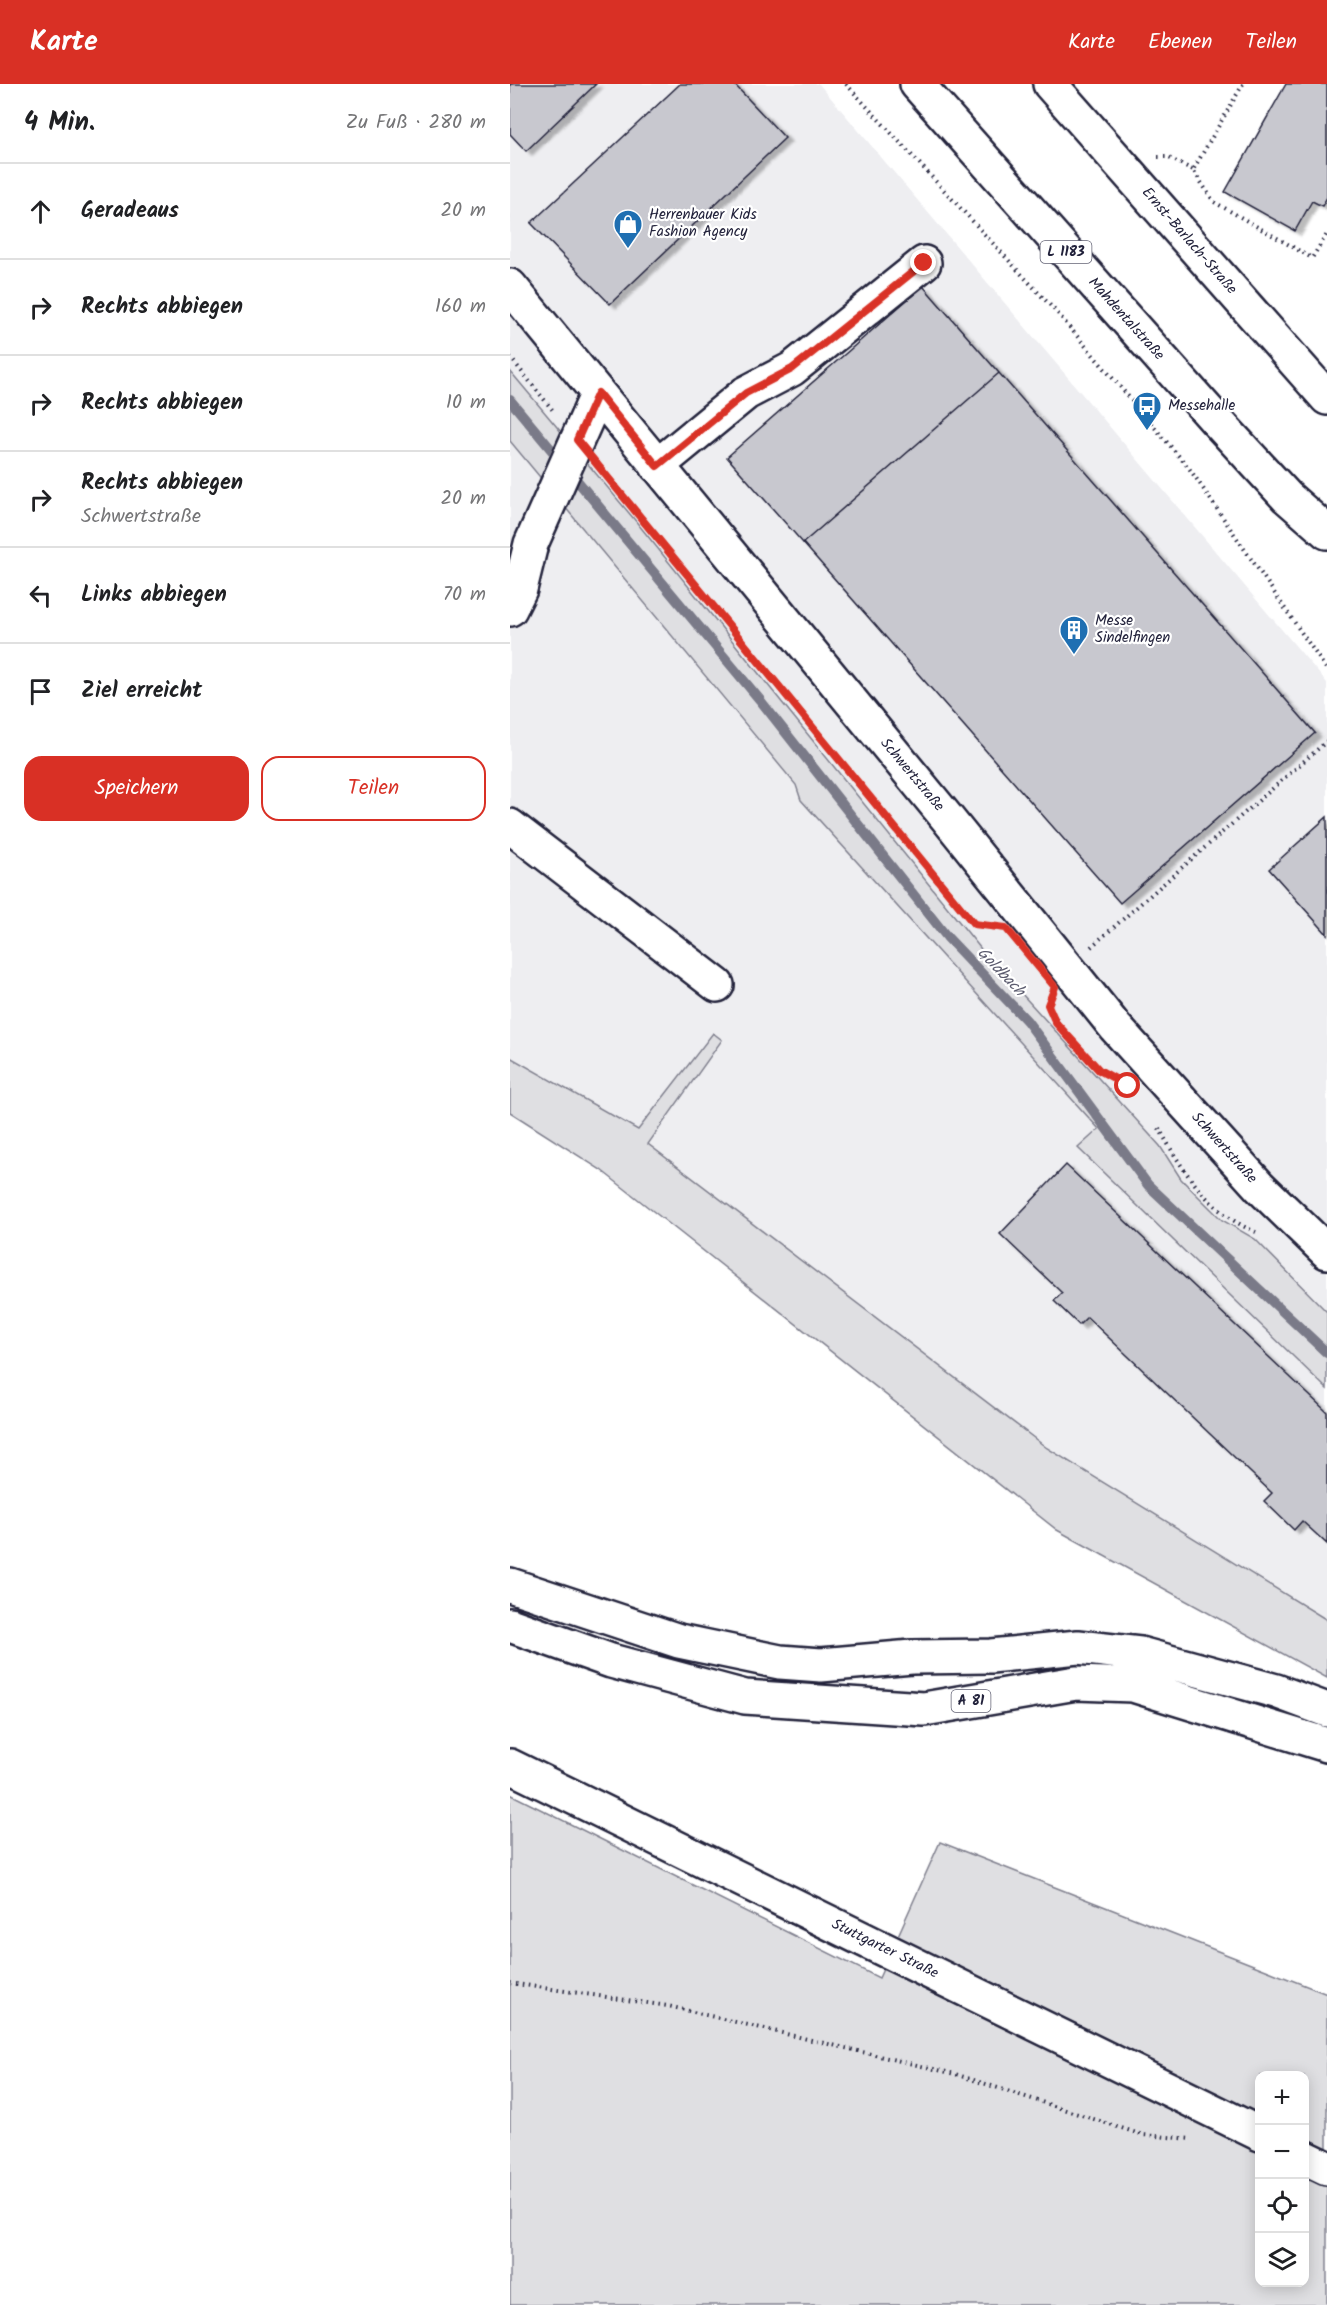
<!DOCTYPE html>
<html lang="de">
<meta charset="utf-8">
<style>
body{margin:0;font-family:Kalam,sans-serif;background:#f2f2f2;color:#202124}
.controls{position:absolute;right:18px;bottom:18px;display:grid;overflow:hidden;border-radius:12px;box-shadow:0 3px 15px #0003}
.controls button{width:54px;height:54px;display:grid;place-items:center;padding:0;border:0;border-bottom:2px solid #e0e0e0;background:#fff;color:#202124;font:30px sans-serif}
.stop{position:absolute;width:18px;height:18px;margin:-14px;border:4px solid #d93025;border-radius:50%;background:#fff}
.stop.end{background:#d93025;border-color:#fff;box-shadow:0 2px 6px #0008}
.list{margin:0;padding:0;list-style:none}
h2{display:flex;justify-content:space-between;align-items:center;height:78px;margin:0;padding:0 24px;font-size:26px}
h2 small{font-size:20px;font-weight:400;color:#757577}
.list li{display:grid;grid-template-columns:39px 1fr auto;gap:18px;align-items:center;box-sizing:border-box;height:96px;padding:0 24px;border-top:2px solid #e0e0e0}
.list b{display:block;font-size:22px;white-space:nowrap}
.list p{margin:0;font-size:20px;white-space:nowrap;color:#757577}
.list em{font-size:20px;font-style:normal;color:#757577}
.actions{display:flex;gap:12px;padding:18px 24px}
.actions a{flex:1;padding:14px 0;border:2px solid #d93025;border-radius:18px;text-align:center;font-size:21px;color:#d93025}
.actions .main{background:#d93025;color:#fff}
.icon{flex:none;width:33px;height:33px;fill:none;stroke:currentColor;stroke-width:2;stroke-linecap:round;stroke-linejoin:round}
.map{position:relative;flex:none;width:817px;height:2221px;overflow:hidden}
header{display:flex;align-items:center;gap:36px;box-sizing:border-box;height:84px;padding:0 30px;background:#d93025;color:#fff}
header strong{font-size:28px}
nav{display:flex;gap:33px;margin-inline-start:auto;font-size:21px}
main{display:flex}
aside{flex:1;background:#fff}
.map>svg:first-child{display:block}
</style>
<header>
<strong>Karte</strong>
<nav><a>Karte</a><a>Ebenen</a><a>Teilen</a></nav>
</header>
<main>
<aside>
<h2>4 Min.<small>Zu Fuß · 280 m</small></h2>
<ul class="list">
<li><svg class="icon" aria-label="ahead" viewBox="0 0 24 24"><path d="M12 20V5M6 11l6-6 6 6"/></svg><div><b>Geradeaus</b></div><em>20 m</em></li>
<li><svg class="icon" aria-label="right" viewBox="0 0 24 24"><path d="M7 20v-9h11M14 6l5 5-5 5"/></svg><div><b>Rechts abbiegen</b></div><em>160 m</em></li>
<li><svg class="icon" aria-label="right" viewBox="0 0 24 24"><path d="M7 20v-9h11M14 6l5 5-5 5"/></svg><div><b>Rechts abbiegen</b></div><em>10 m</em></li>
<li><svg class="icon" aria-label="right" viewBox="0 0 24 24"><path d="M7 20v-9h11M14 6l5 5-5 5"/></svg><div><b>Rechts abbiegen</b><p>Schwertstraße</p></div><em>20 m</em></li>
<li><svg class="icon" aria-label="left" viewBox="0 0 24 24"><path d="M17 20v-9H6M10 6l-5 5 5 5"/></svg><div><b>Links abbiegen</b></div><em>70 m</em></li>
<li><svg class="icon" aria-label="arrive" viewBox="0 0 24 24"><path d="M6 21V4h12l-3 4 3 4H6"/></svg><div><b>Ziel erreicht</b></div></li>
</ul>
<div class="actions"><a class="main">Speichern</a><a>Teilen</a></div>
</aside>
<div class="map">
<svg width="817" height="2221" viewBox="0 0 817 2221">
<defs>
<filter id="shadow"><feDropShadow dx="6" dy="4" stdDeviation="1.5" flood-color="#0004"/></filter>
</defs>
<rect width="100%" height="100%" fill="#fff"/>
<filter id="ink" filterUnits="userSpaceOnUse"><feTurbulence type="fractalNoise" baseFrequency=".0167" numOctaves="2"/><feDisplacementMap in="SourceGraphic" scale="12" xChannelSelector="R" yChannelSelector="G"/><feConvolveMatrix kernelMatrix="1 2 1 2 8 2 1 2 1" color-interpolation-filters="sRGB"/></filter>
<g filter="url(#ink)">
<path fill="#eeeef1" d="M0 0H309L817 599V1536L537 1364 138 1060 212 957 204 949 128 1046 0 973Z"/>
<path fill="#dfdfe2" stroke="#80808e" stroke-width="1.5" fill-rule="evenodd" d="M0 287 124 435 471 865 650 1062 671 1095 712 1136 745 1155 817 1228V1305L568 1064 589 1045 291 716 286 701 0 357Z
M203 949 212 956 138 1060 537 1364 817 1536V1594L547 1446 91 1086 0 1028V973L128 1046Z
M0 1710 369 1894 430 1758 817 1910V2221H0ZM750 1992H794V2198H750Z"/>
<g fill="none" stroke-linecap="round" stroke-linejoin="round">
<path stroke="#7a7a88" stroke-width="10" d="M0 316 250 616 437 853 517 937 638 1101 817 1269"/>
</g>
<path fill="#c8c8cf" stroke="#22223b" stroke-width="1.5" filter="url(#shadow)" d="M0 0H86L16 67 0 50Z
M170 0H224L275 54 100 220 21 139Z
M776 0H817V113L812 122 802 117 785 147 715 108Z
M413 202 489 289 293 459 217 373Z
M489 289 805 649 610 819 293 459Z
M817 733V850L759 785Z
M556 1081 817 1328V1460L792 1437 784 1446 754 1417 762 1409 577 1233 569 1241 544 1217 552 1209 490 1150Z"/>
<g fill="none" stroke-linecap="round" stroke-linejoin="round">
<g stroke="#22223b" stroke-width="38">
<path id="minor" d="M540 0 817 314
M0 202 437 734 606 944 750 1103 817 1168
M147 382 236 309 282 285 414 179
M0 525 10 505 21 460 88 309
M0 742 207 901
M0 1682 750 2050
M794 2073 817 2084"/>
</g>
<g stroke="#22223b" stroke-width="38">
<path id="major" d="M407 0 705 335 777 413 817 448"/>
</g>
<g stroke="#22223b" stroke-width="38">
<path id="highway" d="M0 1501 169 1557 270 1578 311 1581 402 1573 481 1572 568 1563 630 1570 766 1607 817 1626
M0 1541 101 1577 235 1613 414 1625 566 1599 623 1601 817 1661"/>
</g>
<path stroke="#22223b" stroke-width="4" stroke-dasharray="1.5 4.5" stroke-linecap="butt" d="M336 0 550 232 679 384 817 586
M733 0 683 86 704 118 802 174 817 150
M648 73H657L683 86
M0 273 45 329
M89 383 464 840 481 842
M581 863 817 657
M540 917 538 921C551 950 577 980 605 995
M649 1044C672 1086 700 1130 746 1148
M0 1899 158 1922 445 1990 633 2051 682 2055"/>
<use href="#minor" stroke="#fff" stroke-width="33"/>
<use href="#major" stroke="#fff" stroke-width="33"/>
<use href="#highway" stroke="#fff" stroke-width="33"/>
</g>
</g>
<g fill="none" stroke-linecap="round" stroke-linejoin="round" filter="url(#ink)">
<path stroke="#d93025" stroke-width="8" d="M414 179 282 285 236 309 147 382 88 309 67 356 464 840 496 844 545 903 538 921 546 939 589 986 618 1002"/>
</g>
<defs>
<g id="shop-pin" transform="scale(1.5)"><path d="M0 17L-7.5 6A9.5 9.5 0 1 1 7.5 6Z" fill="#1f6fb2" stroke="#fff"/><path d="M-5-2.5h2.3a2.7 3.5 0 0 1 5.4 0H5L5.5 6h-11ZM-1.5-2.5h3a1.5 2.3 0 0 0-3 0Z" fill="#fff"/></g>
<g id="bus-pin" transform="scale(1.5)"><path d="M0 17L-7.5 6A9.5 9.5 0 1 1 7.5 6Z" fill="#1f6fb2" stroke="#fff"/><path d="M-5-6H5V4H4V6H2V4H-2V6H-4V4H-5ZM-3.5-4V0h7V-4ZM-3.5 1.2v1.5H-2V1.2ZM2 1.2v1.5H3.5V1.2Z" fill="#fff"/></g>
<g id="building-pin" transform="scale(1.5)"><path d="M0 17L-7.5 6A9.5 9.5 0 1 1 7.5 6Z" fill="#1f6fb2" stroke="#fff"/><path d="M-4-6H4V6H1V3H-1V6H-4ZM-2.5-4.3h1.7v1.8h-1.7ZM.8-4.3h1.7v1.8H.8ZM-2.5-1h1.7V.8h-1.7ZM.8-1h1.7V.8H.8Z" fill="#fff"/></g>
</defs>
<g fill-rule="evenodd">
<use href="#shop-pin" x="118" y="140"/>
<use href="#bus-pin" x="637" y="322"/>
<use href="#building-pin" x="564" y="546"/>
</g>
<g text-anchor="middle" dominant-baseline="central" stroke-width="4.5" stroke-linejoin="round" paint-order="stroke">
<g fill="#fff" stroke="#646476" stroke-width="1.5">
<rect x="530.5" y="157" width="51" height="22" rx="4.5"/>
<rect x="441.5" y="1606" width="39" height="22" rx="4.5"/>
</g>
<g font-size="14" font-weight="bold" fill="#22223b">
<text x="556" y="168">L 1183</text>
<text x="461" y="1617">A 81</text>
</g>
<g font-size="15" fill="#22223b" stroke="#fff" text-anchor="start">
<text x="139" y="131">Herrenbauer Kids<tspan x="139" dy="17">Fashion Agency</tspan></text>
<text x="658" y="322">Messehalle</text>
<text x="585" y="537">Messe<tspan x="585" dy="17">Sindelfingen</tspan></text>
</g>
<g font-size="15" fill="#22223b" stroke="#fff">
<text transform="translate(679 157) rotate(49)">Ernst-Barlach-Straße</text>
<text transform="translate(616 235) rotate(48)">Mahdentalstraße</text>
<text transform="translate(402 691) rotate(50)">Schwertstraße</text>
<text transform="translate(714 1064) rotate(48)">Schwertstraße</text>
<text transform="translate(375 1865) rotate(26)">Stuttgarter Straße</text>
</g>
<g font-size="16" font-style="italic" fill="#5c5c6f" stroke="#fff">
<text transform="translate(491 888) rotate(46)">Goldbach</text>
</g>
</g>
</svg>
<div class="controls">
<button>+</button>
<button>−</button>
<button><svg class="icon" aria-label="locate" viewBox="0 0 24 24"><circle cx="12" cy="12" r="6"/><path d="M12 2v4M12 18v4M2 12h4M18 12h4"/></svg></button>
<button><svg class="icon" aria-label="layers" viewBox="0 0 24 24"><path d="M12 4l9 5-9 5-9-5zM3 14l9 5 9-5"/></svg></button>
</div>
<div class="stop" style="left:618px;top:1002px"></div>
<div class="stop end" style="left:414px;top:179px"></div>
</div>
</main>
